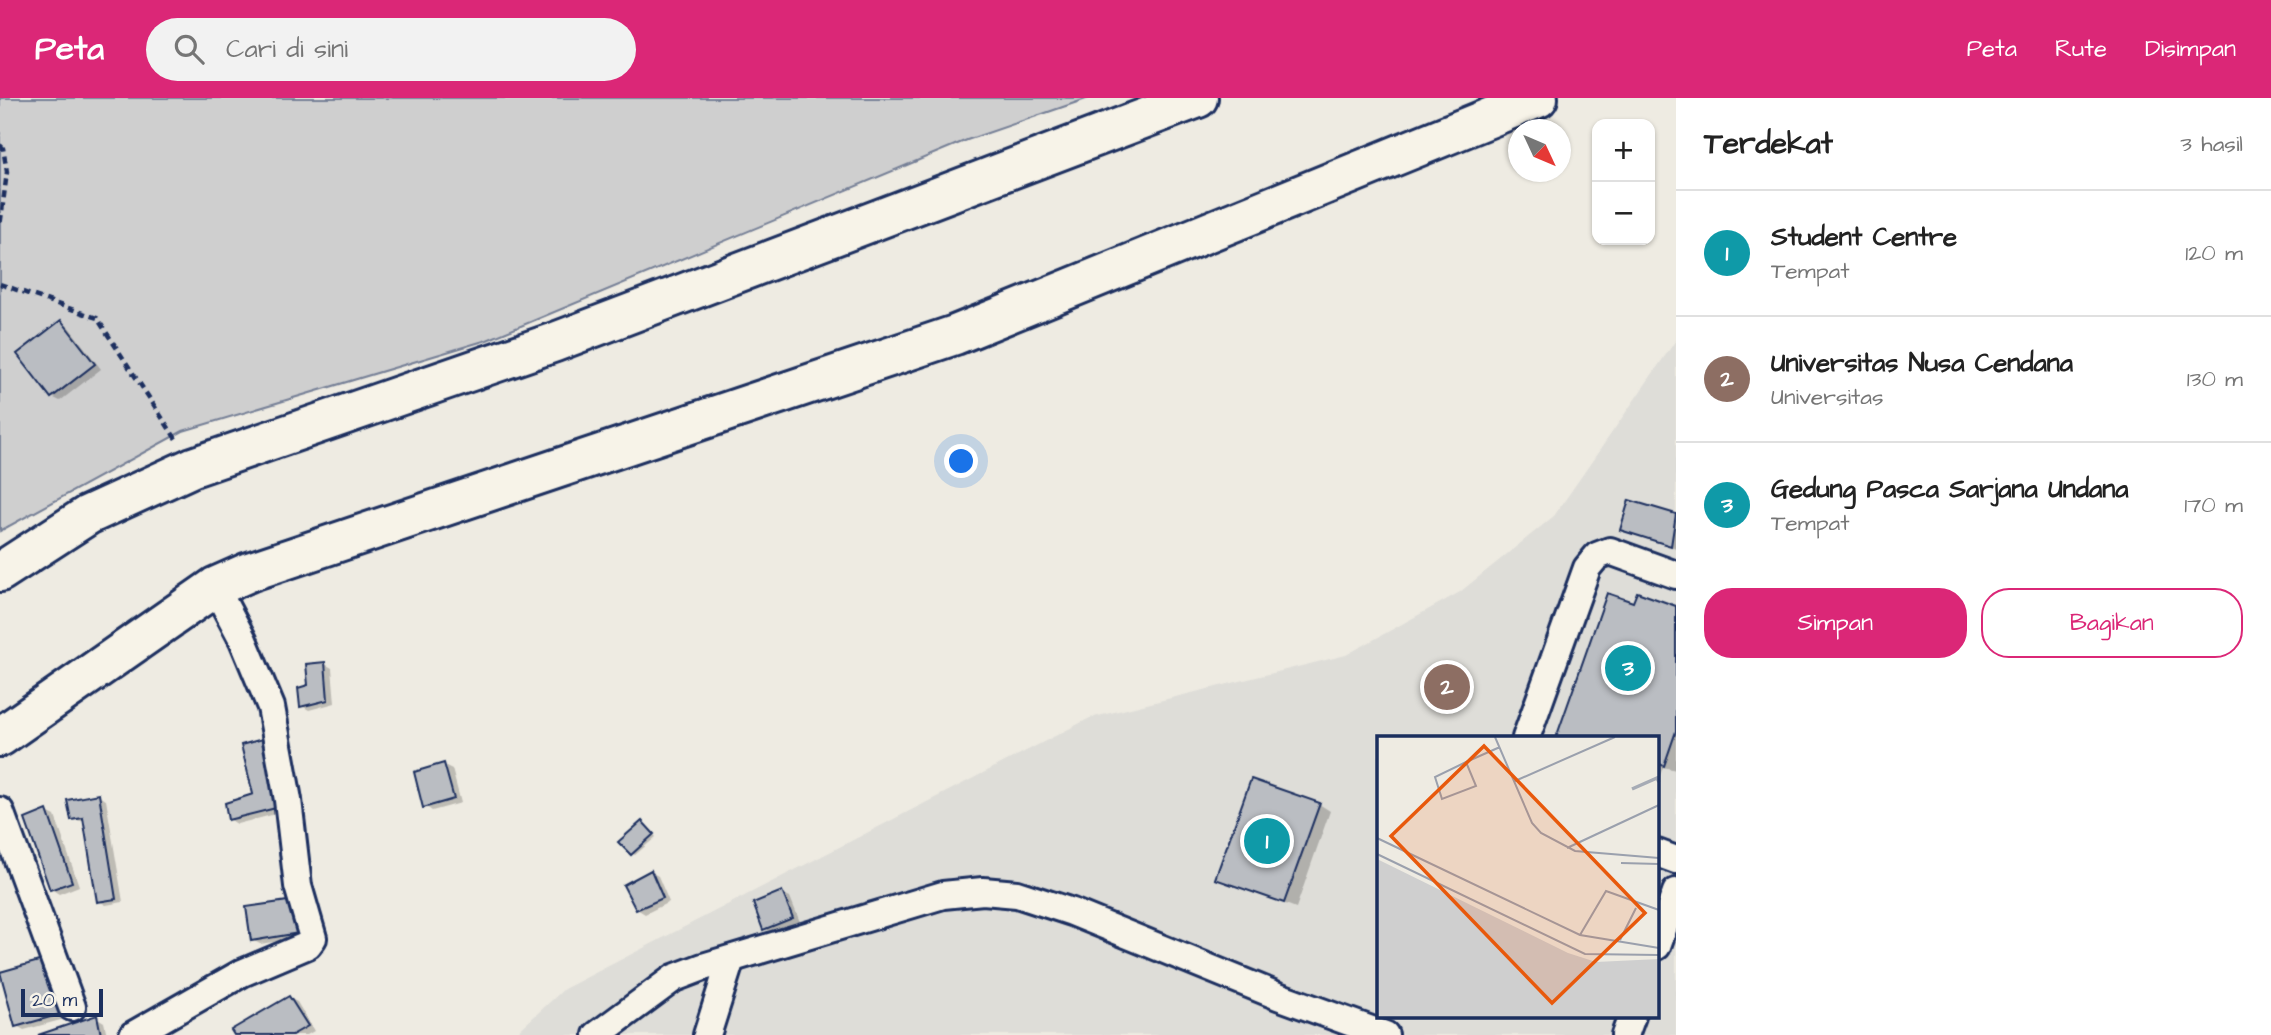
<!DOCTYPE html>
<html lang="id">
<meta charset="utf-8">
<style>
body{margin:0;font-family:"Architects Daughter",sans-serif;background:#f2f2f2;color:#222}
.controls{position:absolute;right:21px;top:21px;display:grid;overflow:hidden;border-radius:14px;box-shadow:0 2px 5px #0004}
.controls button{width:63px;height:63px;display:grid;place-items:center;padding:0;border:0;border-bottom:2px solid #e0e0e0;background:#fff;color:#222;font:35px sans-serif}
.compass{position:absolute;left:1508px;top:21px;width:63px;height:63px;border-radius:50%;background:#fff;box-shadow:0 2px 5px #0004;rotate:134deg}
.scale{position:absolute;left:21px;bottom:18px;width:82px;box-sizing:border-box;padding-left:7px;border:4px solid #1b2f5e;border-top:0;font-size:19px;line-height:24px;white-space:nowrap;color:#1b2f5e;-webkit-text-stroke:5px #f7f3e8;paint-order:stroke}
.you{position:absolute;left:962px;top:364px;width:24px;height:24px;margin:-18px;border:5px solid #fff;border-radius:50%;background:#1a73e8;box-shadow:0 0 0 10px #1a73e833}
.badge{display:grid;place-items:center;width:46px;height:46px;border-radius:50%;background:#db2777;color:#fff;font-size:23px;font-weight:700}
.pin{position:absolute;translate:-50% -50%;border:4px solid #fff;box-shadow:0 2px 7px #0006}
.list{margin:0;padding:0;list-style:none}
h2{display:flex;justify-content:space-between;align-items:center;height:91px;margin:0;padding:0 28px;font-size:30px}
h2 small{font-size:23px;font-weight:400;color:#767676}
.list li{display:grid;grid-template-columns:46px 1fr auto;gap:21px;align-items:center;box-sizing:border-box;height:126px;padding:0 28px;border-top:2px solid #e0e0e0}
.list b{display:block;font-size:26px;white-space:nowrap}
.list p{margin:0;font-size:23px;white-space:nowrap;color:#767676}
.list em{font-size:23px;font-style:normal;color:#767676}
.actions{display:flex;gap:14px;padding:21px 28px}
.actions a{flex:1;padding:16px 0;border:2px solid #db2777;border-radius:28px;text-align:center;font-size:24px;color:#db2777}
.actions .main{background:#db2777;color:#fff}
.icon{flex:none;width:38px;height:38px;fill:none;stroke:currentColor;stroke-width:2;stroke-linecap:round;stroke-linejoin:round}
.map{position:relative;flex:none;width:1676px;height:937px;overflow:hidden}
header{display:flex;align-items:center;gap:42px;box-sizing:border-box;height:98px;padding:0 35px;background:#db2777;color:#fff}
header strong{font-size:33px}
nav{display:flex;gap:38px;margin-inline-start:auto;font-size:24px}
.search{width:490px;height:63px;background:#f2f2f2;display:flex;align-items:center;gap:18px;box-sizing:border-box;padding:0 24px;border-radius:38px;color:#767676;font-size:26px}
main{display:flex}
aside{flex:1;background:#fff}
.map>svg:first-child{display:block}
</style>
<header>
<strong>Peta</strong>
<div class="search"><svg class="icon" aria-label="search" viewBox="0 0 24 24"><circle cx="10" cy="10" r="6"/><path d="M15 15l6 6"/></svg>Cari di sini</div>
<nav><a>Peta</a><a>Rute</a><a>Disimpan</a></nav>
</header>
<main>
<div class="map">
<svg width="1676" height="937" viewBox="0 0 1676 937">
<rect width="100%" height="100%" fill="#eeebe2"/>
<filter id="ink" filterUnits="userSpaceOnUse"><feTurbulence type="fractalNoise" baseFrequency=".0143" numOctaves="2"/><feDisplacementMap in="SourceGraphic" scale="14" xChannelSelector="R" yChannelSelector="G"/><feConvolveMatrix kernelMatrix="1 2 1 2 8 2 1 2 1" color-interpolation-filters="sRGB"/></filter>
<g filter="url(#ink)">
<path fill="#deddd8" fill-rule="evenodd" d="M1676 242V937H514L564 891 1090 620 1346 557 1460 494 1554 418ZM1378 640H1657V918H1378Z"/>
<path fill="#cfcfcf" stroke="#757f96" stroke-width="2" d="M0 0H1089L967 42 487 242 183 333 0 433Z"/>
<path fill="#0003" d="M61 224 68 228 101 271 60 303 52 299Z
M1630 404 1676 418V450L1622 432Z
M1638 496 1676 509V672L1663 669 1657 687V640L1634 506Z
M325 566 332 570 335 605 309 612 302 608Z
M444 667 452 671 461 705 432 713 425 708Z
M255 697 283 714 237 726 229 721Z
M98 698 106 702 123 804 106 807 99 803 86 724 72 721Z
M1319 706 1330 713 1296 810 1217 780Z
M47 714 55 718 79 788 59 796 51 791Z
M645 727 656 739 635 757 632 755Z
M651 774 658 778 669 804 645 816 637 811Z
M782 795 790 799 800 824 772 836 765 831Z
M248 810 306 839 260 846 252 842Z
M2 875 68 920 24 932 17 928Z
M289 900 297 904 314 933 307 937H236Z
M96 919 104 924 107 937H43Z"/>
<path fill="#babdc2" stroke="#1b2f5e" stroke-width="2" d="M61 222 95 266 51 300 17 256Z
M1629 402 1676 416 1671 448 1620 432Z
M1637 494 1676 508V633L1664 668 1657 665V640H1556L1607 495 1633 504Z
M325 564 328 602 300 609 298 590 308 587 306 566Z
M266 640 276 710 228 722 225 705 253 696 241 647Z
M444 665 454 701 423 710 414 674Z
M1251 681 1320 705 1284 805 1215 781Z
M99 696 116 801 97 804 83 720 71 722 67 702Z
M47 712 72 784 50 792 25 721Z
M642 723 654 736 631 757 618 744Z
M651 772 663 800 636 812 623 787Z
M782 793 793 820 763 832 753 805Z
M295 802 299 835 251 843 246 809Z
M46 861 61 916 15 929 0 874Z
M289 898 308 928 292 937H234L231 932Z
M97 917 101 937H38Z"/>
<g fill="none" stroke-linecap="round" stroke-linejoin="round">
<g stroke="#1b2f5e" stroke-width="32">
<path id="minor" d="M1526 640 1587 470 1597 458 1610 453 1676 477
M0 713 72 909
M1657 755 1676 762
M1657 848 1676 794
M133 937 242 875 308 847 313 840 298 788 288 702 271 609 243 542 215 489
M597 937 674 880 703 869 943 797 983 793 1017 796 1072 814 1278 898 1385 937
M707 937 731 861
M1625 937 1632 918"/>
</g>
<g stroke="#1b2f5e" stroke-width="44">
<path id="highway" d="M0 474 88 417 193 369 555 244 1198 0
M0 639 215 489 249 474 955 237 1538 0"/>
</g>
<path stroke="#1b2f5e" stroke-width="4.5" stroke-dasharray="7 5" stroke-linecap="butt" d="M0 47 3 50 7 74 0 129
M0 186 97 220 176 341"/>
<use href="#minor" stroke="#f7f3e8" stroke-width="26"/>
<use href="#highway" stroke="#f7f3e8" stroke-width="38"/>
</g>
</g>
<g transform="translate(1377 638)">
<rect width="282" height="282" fill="#eeebe2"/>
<path d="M0 123 191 217 219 226 282 223V281H0Z" fill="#cfcfcf"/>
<path fill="none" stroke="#a6abb5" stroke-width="3.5" d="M255 53 280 42 282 46"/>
<path fill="none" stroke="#9aa0ad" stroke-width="2" d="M118 1 155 87 164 97 198 115 282 122M89 26 99 50 65 63 58 41 89 26 123 11M138 45 238 1M0 102 203 199 282 212M190 112 282 69M0 118 208 218 282 219M244 127 282 128M203 199 229 155 282 174M243 204 259 172"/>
<path fill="#e8590c" fill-opacity="0.15" stroke="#e8590c" stroke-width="3.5" d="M107 10 268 177 175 267 14 100Z"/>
<rect width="282" height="282" fill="none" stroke="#1b2f5e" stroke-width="3.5"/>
</g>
</svg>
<div class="controls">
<button>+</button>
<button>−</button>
</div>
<svg class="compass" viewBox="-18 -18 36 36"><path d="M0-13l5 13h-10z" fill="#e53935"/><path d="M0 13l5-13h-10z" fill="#767676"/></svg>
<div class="scale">20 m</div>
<div class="you"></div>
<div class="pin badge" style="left:1267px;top:743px;background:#0f9aa8">1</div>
<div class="pin badge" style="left:1447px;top:589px;background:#8d6e63">2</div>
<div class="pin badge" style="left:1628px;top:570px;background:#0f9aa8">3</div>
</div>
<aside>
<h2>Terdekat<small>3 hasil</small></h2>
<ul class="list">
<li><span class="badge" style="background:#0f9aa8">1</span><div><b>Student Centre</b><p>Tempat</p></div><em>120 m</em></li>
<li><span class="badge" style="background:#8d6e63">2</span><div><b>Universitas Nusa Cendana</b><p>Universitas</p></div><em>130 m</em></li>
<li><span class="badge" style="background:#0f9aa8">3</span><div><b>Gedung Pasca Sarjana Undana</b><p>Tempat</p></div><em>170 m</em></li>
</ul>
<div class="actions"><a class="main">Simpan</a><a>Bagikan</a></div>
</aside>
</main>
